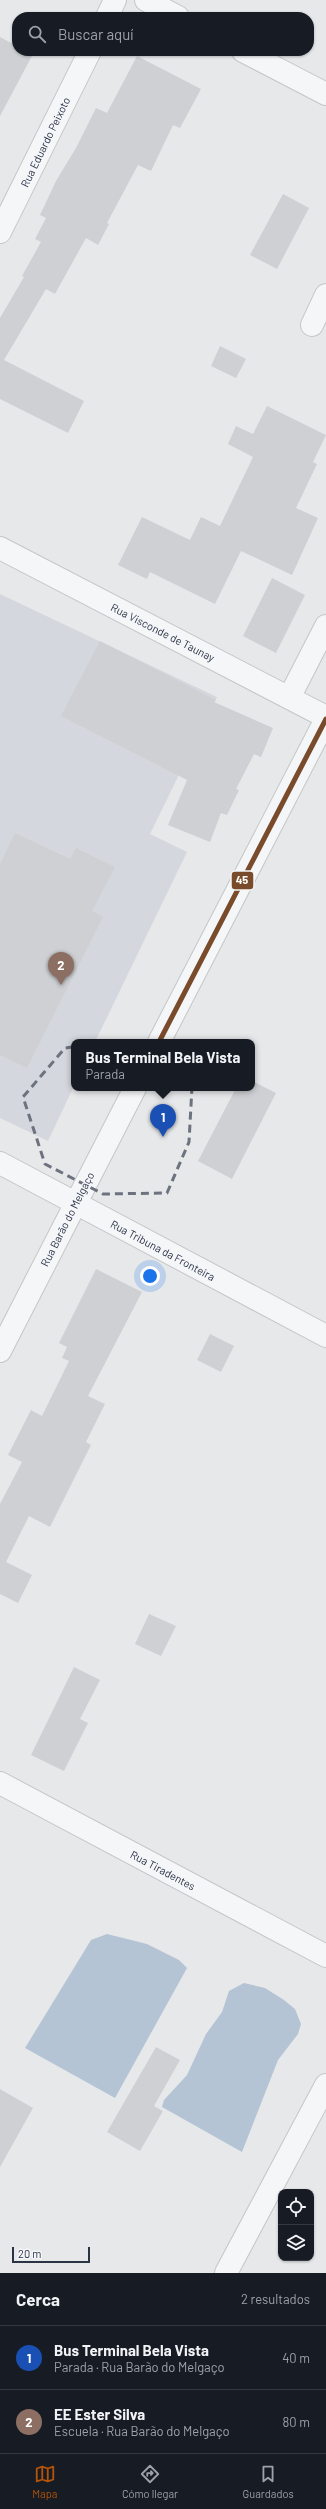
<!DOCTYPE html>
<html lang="es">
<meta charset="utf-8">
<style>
body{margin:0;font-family:Barlow,sans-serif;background:#242831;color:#f1f3f6}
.controls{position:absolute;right:12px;bottom:12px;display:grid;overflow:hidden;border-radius:8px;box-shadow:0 1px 3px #0004}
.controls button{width:36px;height:36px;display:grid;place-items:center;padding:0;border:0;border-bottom:1px solid #363941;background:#171b24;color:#f1f3f6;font:20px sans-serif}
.scale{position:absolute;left:12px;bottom:10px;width:78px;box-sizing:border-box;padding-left:4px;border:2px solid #2b3445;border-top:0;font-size:11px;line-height:14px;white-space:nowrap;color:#2b3445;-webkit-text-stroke:3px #f4f6f9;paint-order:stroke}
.you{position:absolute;left:150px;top:1276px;width:14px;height:14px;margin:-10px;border:3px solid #fff;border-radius:50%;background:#1a73e8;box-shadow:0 0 0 6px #1a73e833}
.badge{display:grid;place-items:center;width:26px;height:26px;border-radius:50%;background:#b45309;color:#fff;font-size:13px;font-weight:700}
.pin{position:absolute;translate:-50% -33px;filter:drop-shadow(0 1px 2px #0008)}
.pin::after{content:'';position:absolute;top:21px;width:14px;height:12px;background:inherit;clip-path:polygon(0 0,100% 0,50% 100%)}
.popup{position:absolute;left:71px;top:1039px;width:184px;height:52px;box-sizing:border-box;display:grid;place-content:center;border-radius:8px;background:#171b24;filter:drop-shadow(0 1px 3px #0005);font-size:13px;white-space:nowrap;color:#9ea1a6}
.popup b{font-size:15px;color:#f1f3f6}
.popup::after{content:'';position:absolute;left:50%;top:100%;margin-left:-8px;border:8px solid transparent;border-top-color:#171b24}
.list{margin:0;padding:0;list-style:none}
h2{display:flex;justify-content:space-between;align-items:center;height:52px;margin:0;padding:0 16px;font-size:17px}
h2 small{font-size:13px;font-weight:400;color:#9ea1a6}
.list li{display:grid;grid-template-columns:26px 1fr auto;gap:12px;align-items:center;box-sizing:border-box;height:64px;padding:0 16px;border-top:1px solid #363941}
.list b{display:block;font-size:15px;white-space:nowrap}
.list p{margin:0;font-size:13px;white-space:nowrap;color:#9ea1a6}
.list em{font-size:13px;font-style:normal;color:#9ea1a6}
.icon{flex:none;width:22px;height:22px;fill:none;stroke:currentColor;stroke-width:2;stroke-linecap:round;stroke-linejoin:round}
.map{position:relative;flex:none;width:326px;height:2273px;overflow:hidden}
.search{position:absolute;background:#171b24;box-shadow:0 1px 3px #0004;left:12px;right:12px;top:12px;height:44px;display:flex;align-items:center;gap:10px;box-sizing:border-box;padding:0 14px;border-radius:16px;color:#9ea1a6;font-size:15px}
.sheet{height:180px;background:#171b24}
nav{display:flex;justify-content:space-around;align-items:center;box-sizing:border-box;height:56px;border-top:1px solid #363941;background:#171b24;font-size:11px;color:#9ea1a6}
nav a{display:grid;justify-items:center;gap:2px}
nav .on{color:#b45309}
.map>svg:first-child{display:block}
</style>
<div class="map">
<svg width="326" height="2273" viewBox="0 0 326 2273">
<rect width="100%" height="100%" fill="#e6e8ea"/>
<path fill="#d4d7dd" d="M0 594 217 697 150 834 187 852 95 1042H74V1086L48 1141 0 1118Z"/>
<path fill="#b4c4d5" d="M107 1934 147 1944 179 1960 187 1968 115 2098 25 2048 91 1940Z
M244 1983 265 1988 284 2000 295 2009 301 2024 298 2034 278 2060 242 2152 162 2107 164 2100 187 2075 206 2034 222 2012 229 1991Z"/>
<path fill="#ced0d3" d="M0 37 17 46V51H27L33 54 0 116Z
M137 56 201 89 180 128 173 125 151 171 138 165 107 223 109 224 98 245 86 238 55 294 46 289 4 360 84 401 68 433 0 399V318L24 277 22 276 41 242 35 239 46 218 40 215 56 181 76 148 96 108 107 113Z
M283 194 309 208 277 269 250 255Z
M220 346 246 359 236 378 211 366Z
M267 406 326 435 313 462 317 464 296 508 318 518 292 575 241 551 215 604 150 572 147 579 118 565 142 517 190 540 201 517 220 526 253 457 228 444 236 426 253 434Z
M272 578 305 595 276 653 243 636Z
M100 641 216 700 214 702 273 728 261 757 254 754 236 789 239 790 227 815 221 813 210 842 168 825 187 780 61 716Z
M15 833 70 859 76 848 115 867 92 911 103 917 27 1068 0 1055V864Z
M252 1081 276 1093 232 1179 198 1161 236 1088H252Z
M96 1269 142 1292 88 1396 105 1404 86 1442 91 1445 50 1527 29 1516 6 1562 32 1575 18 1603 0 1594V1504L22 1462 8 1455 31 1410 42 1416 69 1361 62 1358 67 1347 59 1343Z
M210 1334 234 1346 221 1372 197 1360Z
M149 1614 176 1626 161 1656 135 1644Z
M74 1667 100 1680 80 1719 88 1723 64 1771 31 1755Z
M156 2047 180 2060 154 2106 163 2111 140 2151 107 2132Z
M0 2089 33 2108 0 2167Z"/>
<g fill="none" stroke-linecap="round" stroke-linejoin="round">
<g stroke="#c4c6c8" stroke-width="24">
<path id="minor" d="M146 0 178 17
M107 17 115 0
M243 51 326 94
M0 232 90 51
M312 325 326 295
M0 548 326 717
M289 698 326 626
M159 1042 326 719
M0 1163 326 1336
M0 1351 135 1088
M0 1783 326 1956
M226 2273 326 2085"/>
</g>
<use href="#minor" stroke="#f5f6f7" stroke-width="22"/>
<g stroke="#f4f6f9" stroke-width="8">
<path id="bus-1" d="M159 1042 326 719"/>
</g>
<use href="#bus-1" stroke="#7a4b2a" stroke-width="5"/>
</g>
<path fill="none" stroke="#6c737f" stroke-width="3" stroke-dasharray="8 5" stroke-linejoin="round" d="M112 1041 192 1087 189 1142 167 1193 103 1194 45 1164 23 1097 65 1048Z"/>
<g text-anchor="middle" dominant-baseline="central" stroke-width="3" stroke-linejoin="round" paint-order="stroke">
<g font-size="11" fill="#2b3445" stroke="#f4f6f9">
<text transform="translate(45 142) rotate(-64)">Rua Eduardo Peixoto</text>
<text transform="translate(163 632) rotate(27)">Rua Visconde de Taunay</text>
<text transform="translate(67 1219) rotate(-63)">Rua Barão do Melgaço</text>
<text transform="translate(163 1250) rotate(28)">Rua Tribuna da Fronteira</text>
<text transform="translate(163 1870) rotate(28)">Rua Tiradentes</text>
</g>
</g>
<rect stroke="#f4f6f9" stroke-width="1.5" x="231" y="871" width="23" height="19" rx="4" fill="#7a4b2a"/>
<g font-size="11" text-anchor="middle" font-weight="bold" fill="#fff">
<text x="242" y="884">45</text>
</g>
</svg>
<div class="controls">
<button><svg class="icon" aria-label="locate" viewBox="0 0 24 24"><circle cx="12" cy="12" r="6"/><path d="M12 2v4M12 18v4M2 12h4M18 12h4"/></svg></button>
<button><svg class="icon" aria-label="layers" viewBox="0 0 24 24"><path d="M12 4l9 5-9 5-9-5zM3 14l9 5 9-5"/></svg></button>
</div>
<div class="scale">20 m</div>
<div class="you"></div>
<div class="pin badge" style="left:163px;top:1137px;background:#1a4fb4">1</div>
<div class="popup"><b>Bus Terminal Bela Vista</b>Parada</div>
<div class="pin badge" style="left:61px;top:985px;background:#8d6e63">2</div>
<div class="search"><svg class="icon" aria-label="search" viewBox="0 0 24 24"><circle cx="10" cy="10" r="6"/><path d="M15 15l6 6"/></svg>Buscar aquí</div>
</div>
<section class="sheet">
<h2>Cerca<small>2 resultados</small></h2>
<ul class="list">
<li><span class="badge" style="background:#1a4fb4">1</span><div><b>Bus Terminal Bela Vista</b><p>Parada · Rua Barão do Melgaço</p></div><em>40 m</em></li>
<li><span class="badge" style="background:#8d6e63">2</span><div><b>EE Ester Silva</b><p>Escuela · Rua Barão do Melgaço</p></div><em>80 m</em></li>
</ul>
</section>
<nav>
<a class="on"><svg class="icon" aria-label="map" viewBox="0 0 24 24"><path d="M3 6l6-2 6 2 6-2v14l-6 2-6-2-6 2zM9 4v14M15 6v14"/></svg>Mapa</a>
<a><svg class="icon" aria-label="directions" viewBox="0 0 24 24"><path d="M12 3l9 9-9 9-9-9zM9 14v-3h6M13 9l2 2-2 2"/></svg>Cómo llegar</a>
<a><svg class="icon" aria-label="saved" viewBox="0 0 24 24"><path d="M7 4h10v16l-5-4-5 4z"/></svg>Guardados</a>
</nav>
